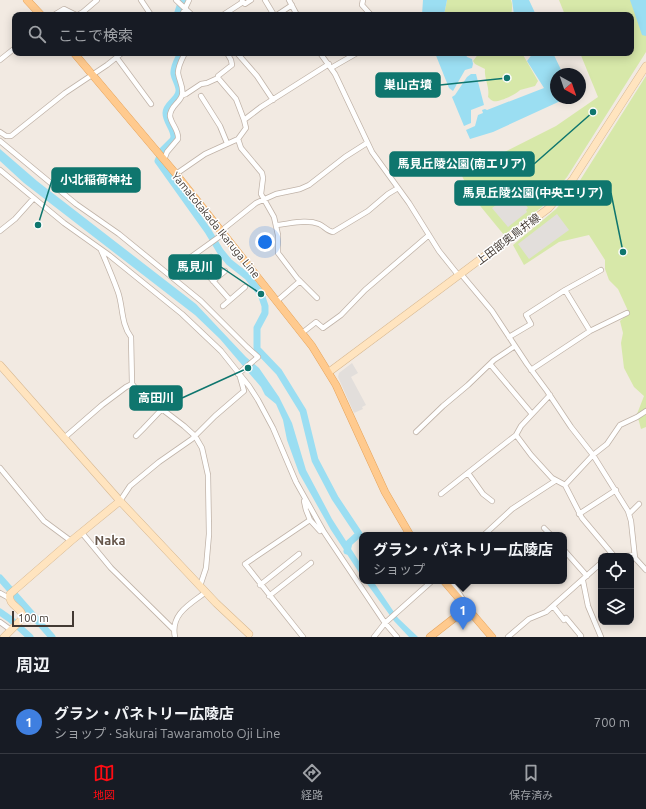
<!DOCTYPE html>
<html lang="ja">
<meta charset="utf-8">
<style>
body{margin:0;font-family:Ubuntu,"Noto Sans JP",sans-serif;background:#242831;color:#f1f3f6}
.controls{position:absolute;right:12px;bottom:12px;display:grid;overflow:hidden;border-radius:8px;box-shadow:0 2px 10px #0003}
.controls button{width:36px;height:36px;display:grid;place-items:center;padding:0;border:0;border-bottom:1px solid #363941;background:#171b24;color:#f1f3f6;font:20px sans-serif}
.compass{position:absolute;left:550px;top:68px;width:36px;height:36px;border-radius:50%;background:#171b24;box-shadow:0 2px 10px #0003;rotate:140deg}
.scale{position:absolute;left:12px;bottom:10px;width:62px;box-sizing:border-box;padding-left:4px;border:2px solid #433a33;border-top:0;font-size:11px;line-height:14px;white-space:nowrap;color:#433a33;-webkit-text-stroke:3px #fff;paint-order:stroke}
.you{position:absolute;left:265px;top:242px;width:14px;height:14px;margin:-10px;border:3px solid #fff;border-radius:50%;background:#1a73e8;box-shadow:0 0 0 6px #1a73e833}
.badge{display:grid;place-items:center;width:26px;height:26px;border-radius:50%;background:#ff0c13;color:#fff;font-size:13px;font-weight:700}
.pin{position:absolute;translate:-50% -33px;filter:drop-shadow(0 1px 2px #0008)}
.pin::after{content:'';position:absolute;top:21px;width:14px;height:12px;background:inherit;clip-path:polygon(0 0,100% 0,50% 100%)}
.popup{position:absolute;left:359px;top:532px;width:208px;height:52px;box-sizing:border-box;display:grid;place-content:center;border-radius:8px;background:#171b24;filter:drop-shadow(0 1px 3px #0005);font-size:13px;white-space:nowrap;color:#9ea1a6}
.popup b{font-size:15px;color:#f1f3f6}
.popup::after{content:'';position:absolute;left:50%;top:100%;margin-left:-8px;border:8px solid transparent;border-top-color:#171b24}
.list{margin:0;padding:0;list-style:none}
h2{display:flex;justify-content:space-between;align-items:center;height:52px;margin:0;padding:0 16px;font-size:17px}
h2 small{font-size:13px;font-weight:400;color:#9ea1a6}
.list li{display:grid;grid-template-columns:26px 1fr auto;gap:12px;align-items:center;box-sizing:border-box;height:64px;padding:0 16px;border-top:1px solid #363941}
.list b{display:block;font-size:15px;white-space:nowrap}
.list p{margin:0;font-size:13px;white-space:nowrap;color:#9ea1a6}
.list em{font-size:13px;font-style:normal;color:#9ea1a6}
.icon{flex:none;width:22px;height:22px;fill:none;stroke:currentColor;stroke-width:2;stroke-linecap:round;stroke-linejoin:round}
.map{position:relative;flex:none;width:646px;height:637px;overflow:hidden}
.search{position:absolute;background:#171b24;box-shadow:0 2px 10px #0003;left:12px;right:12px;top:12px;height:44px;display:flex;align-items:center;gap:10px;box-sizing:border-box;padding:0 14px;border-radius:8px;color:#9ea1a6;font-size:15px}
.sheet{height:116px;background:#171b24}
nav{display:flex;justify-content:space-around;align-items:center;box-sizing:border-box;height:56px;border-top:1px solid #363941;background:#171b24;font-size:11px;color:#9ea1a6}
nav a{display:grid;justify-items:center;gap:2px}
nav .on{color:#ff0c13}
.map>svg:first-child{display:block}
</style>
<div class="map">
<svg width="646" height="637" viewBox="0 0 646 637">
<rect width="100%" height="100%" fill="#f2eae2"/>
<path fill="#d7e8a9" d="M447 0H511C513 5 512 10 511 15H444Z
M559 0H646V52L567 177 542 207 504 235 472 196 461 174 556 126 598 97 580 53H631V15H565Z
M479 53H522L538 81 535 86 520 90C517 94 498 103 493 101 491 100 490 99 488 97 490 87 484 79 485 69L475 64 473 61Z
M646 76V427L641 429 637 414 644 396 634 387 624 368 621 343 623 333 620 321 629 313 618 289 609 280 605 269V260L589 235 559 242 524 265 513 245 556 209 579 182Z"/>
<path fill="#e2dedb" d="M515 191 528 208 526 210 527 212 508 227 492 208Z
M557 214 569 230 529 259 518 244Z
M352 363 358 373 351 377 366 405 362 407 363 409 354 413 338 377 339 373Z"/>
<path fill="#9bdef2" d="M423 0H447L444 15H422Z
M512 0H529L536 15H514Z
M630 0H646V36L642 35Z
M435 53H465L467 57 472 59 473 64 472 68 465 70 453 91 449 88Z
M533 53H553L563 74H556V98H567L493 132 470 139 466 130 475 126 478 115 483 113 482 110 485 109 487 110 544 88 527 61Z
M471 74H476L484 105 471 110V123L464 126 452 97 455 95 467 77Z
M0 149 37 181 196 304 246 357 259 368 279 397 292 423 306 470 332 519 362 566V577L331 530 299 473 287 440 283 420 276 404 265 395 261 387 220 339 195 315 24 183 0 161Z
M365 581H373L398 618 418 637H409L394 621Z"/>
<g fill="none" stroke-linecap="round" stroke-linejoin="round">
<path stroke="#9bdef2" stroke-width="7" d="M177 15 180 6 184 0
M181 53C178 59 173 67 174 74 175 80 180 86 179 92 177 101 166 104 166 113 166 122 174 128 174 137L173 140 163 150 158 161 208 231 220 251 229 262 248 277 261 294 265 306V313L257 328V349L279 372 303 411 315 460 335 498 359 534 349 543 347 551
M0 578 52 637
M0 612 10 619 30 637"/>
<g stroke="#c0b3a8" stroke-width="6">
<path id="street" d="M141 0 151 15
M176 0 192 15
M265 0 274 15
M289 0 297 15
M363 0 362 5 371 15
M242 1 245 4 251 0
M54 15 64 9 76 15
M78 15 83 12 97 0
M182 15 189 0
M223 15 243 2
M277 15 292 5
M237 53 257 76 273 100
M320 53 335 74 372 152 409 203 439 251 459 276
M117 58 151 104
M0 60 15 48
M331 68 357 53
M183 95 186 94 201 84 207 83 218 78
M201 96 220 126 227 143
M244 120 261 107 329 64
M0 132 6 136H11L65 93 107 65 122 53
M238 139 241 148 262 173 263 178 261 194 274 217 278 235V253L297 278 317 298
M0 141 76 204 119 234 201 301 247 347 258 357 238 374
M164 160 167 152 178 139C179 130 171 124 170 116 170 106 180 103 182 95 184 87 179 81 178 73 178 66 182 59 185 53
M0 170 64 223 109 255 182 314 221 351 249 386 258 400 273 428 296 482 324 532 385 623 397 637
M176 174 205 154 238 139 246 128 244 120 236 99 218 78V76L232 65 231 60 227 53
M276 225C289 224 306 219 319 224 324 226 327 231 333 232L368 211 388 194 398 188
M0 231 15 219 33 199
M221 231 256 203 276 194 300 189 309 185 345 157 367 143
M101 250C107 264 113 278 118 292 123 306 121 324 131 337L132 384 137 390 184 426 195 436 202 448 208 475 209 534 206 568 200 586
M192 257 230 300
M200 266 211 257
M461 274 492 311 527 364 547 391 571 427 593 455 628 511 631 521 635 558 646 570
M170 276 184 262 223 234
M213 281 225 271
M565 290 590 331
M277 301 300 281
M223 306 245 287
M302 333 316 322 323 328 341 315 365 290 429 235
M509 337 531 324 526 315 565 290 601 270
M490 364 532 414
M531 370 590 331 627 313
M416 432 443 406 468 385 494 360 515 346
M516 435 531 455 552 478 565 485 582 518 614 556
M136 436 143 429 162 409
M64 438 102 405 126 387 132 384
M0 468 44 521 71 541
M468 473 483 494 492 501
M565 485 593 455 607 444 620 425 637 417 646 411
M441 494 516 435 521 426 550 395
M120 501 130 486 159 462 192 439 215 416 244 391 240 377
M579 514 616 490
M629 514 639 504
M310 520 320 531
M544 528 551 535
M82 533 111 568 173 629
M484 535 512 509 555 481
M564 550 587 576
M626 556 634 555
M451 581 464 601
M583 581 588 606 601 637
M260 585 299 554
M0 593 9 598
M269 596 311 563
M553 606 564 620 566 618 581 636 580 637
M0 622 11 630
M175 637C170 614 190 604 206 592
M303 637 245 564 310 520 306 510 304 501
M374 637 385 623 432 581
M508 637 529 619 546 612 601 563"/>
</g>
<g stroke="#d7b892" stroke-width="8">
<path id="secondary" d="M0 365 120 501 216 603 249 634
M329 372 549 208 573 179 646 66
M4 637 23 618C23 607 7 606 10 594L71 541 120 501"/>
</g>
<g stroke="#e6a45c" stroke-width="8">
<path id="primary" d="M27 0 41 15
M74 53 176 174 312 346 336 385 385 492 410 535
M444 581 492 637
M430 637 467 608"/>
</g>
<use href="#street" stroke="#fff" stroke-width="4.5"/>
<use href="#secondary" stroke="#ffe4bf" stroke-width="7"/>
<use href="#primary" stroke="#ffca8e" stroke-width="7"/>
</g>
<g text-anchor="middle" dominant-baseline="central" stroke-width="3" stroke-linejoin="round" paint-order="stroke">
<g font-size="11" fill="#433a33" stroke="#fff">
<text transform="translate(216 225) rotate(51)">Yamatotakada Ikaruga Line</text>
<text transform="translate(508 239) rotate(-37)">上田部奥鳥井線</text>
</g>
<g font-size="13" font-weight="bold" fill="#66564a" stroke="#fff">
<text x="110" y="540">Naka</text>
</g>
</g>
<path fill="none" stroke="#0f766e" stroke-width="1.5" d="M507 78L440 85M593 112L534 164M38 225L52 180M623 252L611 193M261 294L221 267M248 368L182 398"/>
<g fill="#0f766e" stroke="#fff" stroke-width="1.5">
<circle cx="507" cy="78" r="4"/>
<circle cx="593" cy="112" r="4"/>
<circle cx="38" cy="225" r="4"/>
<circle cx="623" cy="252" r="4"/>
<circle cx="261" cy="294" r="4"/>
<circle cx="248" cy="368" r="4"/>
</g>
<g fill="#0f766e" stroke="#0f766e" stroke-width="1.5">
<rect x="376" y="73" width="64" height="24" rx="4"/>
<rect x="390" y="152" width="144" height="24" rx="4"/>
<rect x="52" y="168" width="88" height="24" rx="4"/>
<rect x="455" y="181" width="156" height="24" rx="4"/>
<rect x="169" y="255" width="52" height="24" rx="4"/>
<rect x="130" y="386" width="52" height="24" rx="4"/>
</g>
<g font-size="12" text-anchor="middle" font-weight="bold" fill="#fff">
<text x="408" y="89">巣山古墳</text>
<text x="462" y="168">馬見丘陵公園(南エリア)</text>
<text x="96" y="184">小北稲荷神社</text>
<text x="533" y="197">馬見丘陵公園(中央エリア)</text>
<text x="195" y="271">馬見川</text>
<text x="156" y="402">高田川</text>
</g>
</svg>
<div class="controls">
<button><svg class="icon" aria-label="locate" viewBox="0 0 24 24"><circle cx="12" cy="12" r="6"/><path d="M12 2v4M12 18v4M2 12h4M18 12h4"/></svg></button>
<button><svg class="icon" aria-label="layers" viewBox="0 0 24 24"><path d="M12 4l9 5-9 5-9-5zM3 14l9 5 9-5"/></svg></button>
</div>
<svg class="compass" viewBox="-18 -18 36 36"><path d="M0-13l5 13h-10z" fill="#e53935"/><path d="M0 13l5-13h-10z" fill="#9ea1a6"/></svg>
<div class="scale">100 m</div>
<div class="you"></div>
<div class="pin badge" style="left:463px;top:630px;background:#3f7fe0">1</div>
<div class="popup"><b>グラン・パネトリー広陵店</b>ショップ</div>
<div class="search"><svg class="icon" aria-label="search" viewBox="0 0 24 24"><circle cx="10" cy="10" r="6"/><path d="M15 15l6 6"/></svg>ここで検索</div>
</div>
<section class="sheet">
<h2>周辺<small></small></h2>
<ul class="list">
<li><span class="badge" style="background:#3f7fe0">1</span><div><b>グラン・パネトリー広陵店</b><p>ショップ · Sakurai Tawaramoto Oji Line</p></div><em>700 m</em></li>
</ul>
</section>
<nav>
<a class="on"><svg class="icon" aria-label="map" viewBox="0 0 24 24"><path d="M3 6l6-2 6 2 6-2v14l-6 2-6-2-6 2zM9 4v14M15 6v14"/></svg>地図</a>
<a><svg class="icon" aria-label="directions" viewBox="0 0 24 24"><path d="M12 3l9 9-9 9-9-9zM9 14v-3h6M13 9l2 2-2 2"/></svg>経路</a>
<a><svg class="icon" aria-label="saved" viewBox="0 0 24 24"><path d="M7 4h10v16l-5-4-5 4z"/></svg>保存済み</a>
</nav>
